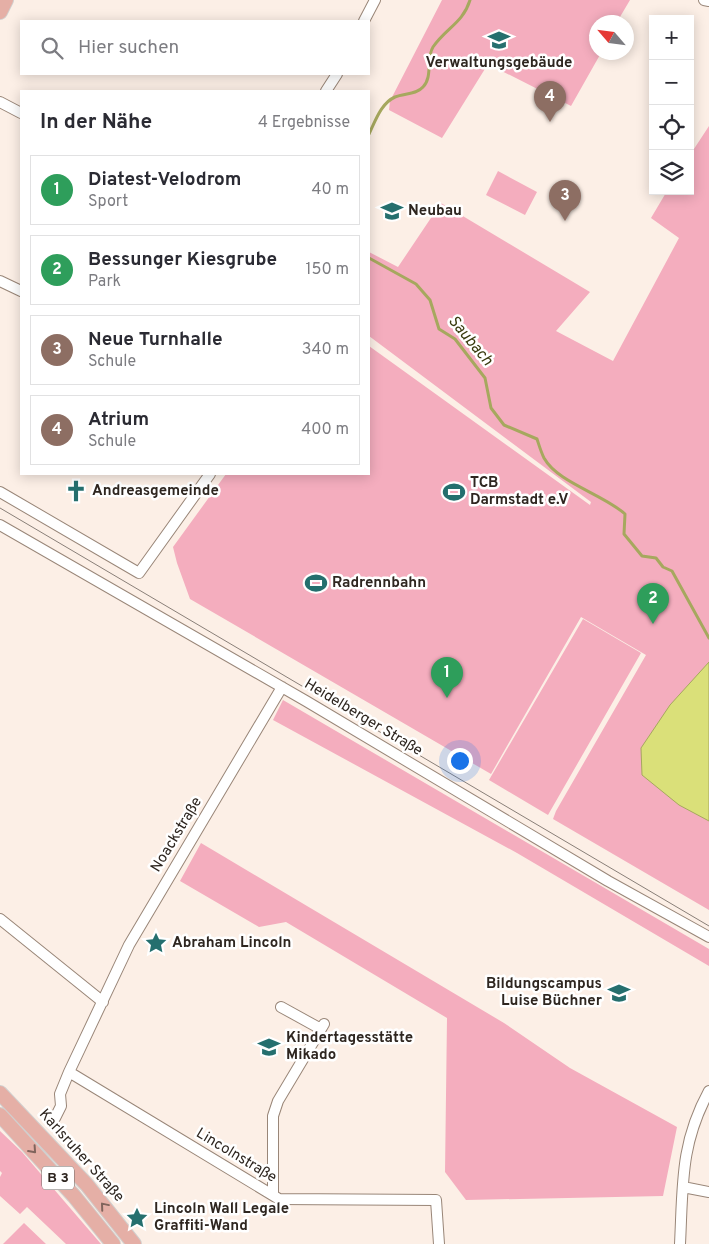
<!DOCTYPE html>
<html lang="de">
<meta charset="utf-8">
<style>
body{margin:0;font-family:Overpass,sans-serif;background:#f7f7f7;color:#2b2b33}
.controls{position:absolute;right:15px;top:15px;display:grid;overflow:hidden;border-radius:0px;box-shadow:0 2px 12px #0003}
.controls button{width:45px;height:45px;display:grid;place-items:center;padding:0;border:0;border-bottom:1px solid #e1e1e2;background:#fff;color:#2b2b33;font:25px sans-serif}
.compass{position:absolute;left:589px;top:15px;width:45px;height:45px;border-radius:50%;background:#fff;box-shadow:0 2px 12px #0003;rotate:298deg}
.you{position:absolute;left:459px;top:760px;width:18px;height:18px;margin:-12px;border:4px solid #fff;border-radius:50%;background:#1a73e8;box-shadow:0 0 0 8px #1a73e833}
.badge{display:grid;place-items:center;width:32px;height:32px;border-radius:50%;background:#b45309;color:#fff;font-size:16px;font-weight:700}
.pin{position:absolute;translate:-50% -41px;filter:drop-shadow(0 1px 2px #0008)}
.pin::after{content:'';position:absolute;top:26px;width:18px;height:15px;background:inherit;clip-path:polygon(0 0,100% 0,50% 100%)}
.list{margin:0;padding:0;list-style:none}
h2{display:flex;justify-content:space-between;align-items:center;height:65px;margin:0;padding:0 20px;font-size:21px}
h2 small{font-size:16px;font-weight:400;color:#7c7c81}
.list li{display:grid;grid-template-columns:32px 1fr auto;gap:15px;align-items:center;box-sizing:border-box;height:70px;margin:0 10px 10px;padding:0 10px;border:1px solid #e1e1e2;border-radius:0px}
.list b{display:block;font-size:19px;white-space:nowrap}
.list p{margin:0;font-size:16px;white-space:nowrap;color:#7c7c81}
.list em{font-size:16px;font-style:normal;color:#7c7c81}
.icon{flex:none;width:28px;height:28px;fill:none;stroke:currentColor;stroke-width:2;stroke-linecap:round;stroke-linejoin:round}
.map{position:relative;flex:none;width:709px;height:1244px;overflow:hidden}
.search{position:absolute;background:#fff;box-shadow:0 2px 12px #0003;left:20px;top:20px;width:350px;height:55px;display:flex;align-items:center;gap:12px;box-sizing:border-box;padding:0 18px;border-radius:0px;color:#7c7c81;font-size:19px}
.panel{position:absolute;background:#fff;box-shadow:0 2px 12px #0003;left:20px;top:90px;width:350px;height:385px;border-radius:0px}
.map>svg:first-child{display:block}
</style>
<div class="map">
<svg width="709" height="1244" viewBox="0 0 709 1244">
<rect width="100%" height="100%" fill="#fcefe6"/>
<path fill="#f4adbe" d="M442 0H630L617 22H596V52L601 53 571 106 488 64 442 138 389 110 390 101Z
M709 126V910L553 819 556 811 646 655 581 617 491 774 190 599 177 563 173 547 226 474H369V346L590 505 591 502 369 336V252L398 267 441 203 590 292 556 331 613 361 679 238 651 218 667 191H690V155Z
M498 171 537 192 525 215 486 195Z
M583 619 641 653 548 815 489 780Z
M283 700 709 949V966L517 853 273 720Z
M201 843 504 1023 570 1068 677 1127 663 1196 466 1200 445 1172 447 1018 286 922 259 927 180 881Z
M0 1131 22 1152 101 1244H66L27 1207 20 1214 0 1196V1177L2 1173 0 1171Z
M24 1223 46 1244H3Z"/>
<path fill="#dae079" stroke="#a6a85e" d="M709 662V821L679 805 642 775 641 748 670 705Z"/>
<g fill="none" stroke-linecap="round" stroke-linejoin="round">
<path stroke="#a6a85e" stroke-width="3" d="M369 134C375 122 381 103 395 97 404 93 416 95 423 87 433 77 426 58 433 47 446 28 463 23 470 0
M369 258 416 284 430 300 439 329 455 339 485 378 491 408 504 425 537 439C539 445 541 452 544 458 558 483 603 494 625 514L624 534 642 556 656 558 663 567 672 571 709 638"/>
<g stroke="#998678" stroke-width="12">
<path id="minor" d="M704 0 709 1
M364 21 375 0
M326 91 337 74
M0 102 21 113
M0 281 21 291
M0 492 139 573 210 474
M0 525 306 701 608 881 709 937
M0 919 103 1002
M281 1007 321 1029
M69 1072 279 1199 436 1200 439 1244
M55 1118 61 1106 60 1094 69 1072 129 945 282 687
M683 1187 709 1192
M273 1195V1116L278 1101 324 1024
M680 1244C683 1185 680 1144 709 1091"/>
</g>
<g stroke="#d1cfce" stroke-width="16">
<path id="major" d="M0 12 6 0
M0 1093 87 1185 134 1244
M0 1115 74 1196 113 1244"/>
</g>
<use href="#minor" stroke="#fff" stroke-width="10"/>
<use href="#major" stroke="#e5afa6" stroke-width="14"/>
<path stroke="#897f78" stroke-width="1" d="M0 508 709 926"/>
</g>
<defs><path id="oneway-chevron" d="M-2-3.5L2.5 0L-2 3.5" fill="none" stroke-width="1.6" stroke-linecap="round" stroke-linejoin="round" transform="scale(1.25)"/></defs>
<g stroke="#80645c">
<use href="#oneway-chevron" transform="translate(33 1150) rotate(48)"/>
<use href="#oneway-chevron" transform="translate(104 1206) rotate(-130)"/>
</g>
<defs>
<g id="school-bare" transform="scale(1.725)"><path d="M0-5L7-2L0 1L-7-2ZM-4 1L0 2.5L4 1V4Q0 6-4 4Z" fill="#256f6e" stroke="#fff" stroke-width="2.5" paint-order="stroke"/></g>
<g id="church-bare" transform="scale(1.725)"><path d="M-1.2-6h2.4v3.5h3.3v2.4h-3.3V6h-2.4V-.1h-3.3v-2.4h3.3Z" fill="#256f6e" stroke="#fff" stroke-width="2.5" paint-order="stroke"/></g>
<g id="stadium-bare" transform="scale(1.725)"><path d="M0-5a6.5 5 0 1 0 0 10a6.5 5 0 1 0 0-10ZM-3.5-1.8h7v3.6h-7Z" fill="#256f6e" stroke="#fff" stroke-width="2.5" paint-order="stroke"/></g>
<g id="sight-bare" transform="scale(1.725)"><path d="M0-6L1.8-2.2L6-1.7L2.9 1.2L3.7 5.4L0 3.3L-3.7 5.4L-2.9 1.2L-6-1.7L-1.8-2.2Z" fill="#256f6e" stroke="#fff" stroke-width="2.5" paint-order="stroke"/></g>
</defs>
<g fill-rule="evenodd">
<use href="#school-bare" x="499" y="40"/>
<use href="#school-bare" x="392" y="211"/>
<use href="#church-bare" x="76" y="491"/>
<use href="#stadium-bare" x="454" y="492"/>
<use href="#stadium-bare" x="316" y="583"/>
<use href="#sight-bare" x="156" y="943"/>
<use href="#school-bare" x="619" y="993"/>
<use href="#school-bare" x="269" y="1047"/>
<use href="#sight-bare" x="137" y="1218"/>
</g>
<g text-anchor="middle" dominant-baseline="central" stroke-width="5" stroke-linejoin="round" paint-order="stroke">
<rect fill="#fff" stroke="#6d6763" stroke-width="1" x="42" y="1166.5" width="32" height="23" rx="4"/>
<g font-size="14" font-weight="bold" fill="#2e2620">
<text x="58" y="1178">B 3</text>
</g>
<g font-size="15" font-weight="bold" fill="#2e2620" stroke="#fff" text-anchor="start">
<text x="499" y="63" text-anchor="middle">Verwaltungsgebäude</text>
<text x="408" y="211">Neubau</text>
<text x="470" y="483">TCB<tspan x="470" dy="17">Darmstadt e.V</tspan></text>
<text x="92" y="491">Andreasgemeinde</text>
<text x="332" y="583">Radrennbahn</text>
<text x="172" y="943">Abraham Lincoln</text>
<text x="602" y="984" text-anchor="end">Bildungscampus<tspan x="602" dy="17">Luise Büchner</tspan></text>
<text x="286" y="1038">Kindertagesstätte<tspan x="286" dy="17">Mikado</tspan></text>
<text x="154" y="1209">Lincoln Wall Legale<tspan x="154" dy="17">Graffiti-Wand</tspan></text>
</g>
<g font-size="15" fill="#2e2620" stroke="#fff">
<text transform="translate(363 718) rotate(31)">Heidelberger Straße</text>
<text transform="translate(177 835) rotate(-59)">Noackstraße</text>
<text transform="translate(81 1156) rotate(48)">Karlsruher Straße</text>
<text transform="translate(236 1156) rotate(31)">Lincolnstraße</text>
</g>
<g font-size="16" font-style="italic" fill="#383a0e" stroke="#fff">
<text transform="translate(470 341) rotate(50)">Saubach</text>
</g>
</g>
</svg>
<div class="controls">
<button>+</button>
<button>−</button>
<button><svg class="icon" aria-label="locate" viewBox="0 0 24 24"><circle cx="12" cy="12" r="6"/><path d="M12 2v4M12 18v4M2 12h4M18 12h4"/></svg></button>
<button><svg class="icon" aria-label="layers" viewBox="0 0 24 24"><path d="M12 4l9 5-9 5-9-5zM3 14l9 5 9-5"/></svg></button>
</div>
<svg class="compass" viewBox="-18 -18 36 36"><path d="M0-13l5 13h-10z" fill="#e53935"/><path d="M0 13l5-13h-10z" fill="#7c7c81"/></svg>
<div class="you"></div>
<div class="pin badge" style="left:447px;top:698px;background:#2e9e5b">1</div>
<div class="pin badge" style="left:653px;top:624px;background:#2e9e5b">2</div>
<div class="pin badge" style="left:565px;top:221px;background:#8d6e63">3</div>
<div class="pin badge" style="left:550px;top:122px;background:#8d6e63">4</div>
<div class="search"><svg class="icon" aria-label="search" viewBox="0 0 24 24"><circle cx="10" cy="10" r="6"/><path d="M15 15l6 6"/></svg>Hier suchen</div>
<section class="panel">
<h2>In der Nähe<small>4 Ergebnisse</small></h2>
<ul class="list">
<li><span class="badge" style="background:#2e9e5b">1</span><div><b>Diatest-Velodrom</b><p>Sport</p></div><em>40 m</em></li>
<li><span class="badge" style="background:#2e9e5b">2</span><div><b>Bessunger Kiesgrube</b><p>Park</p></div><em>150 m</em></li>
<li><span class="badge" style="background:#8d6e63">3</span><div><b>Neue Turnhalle</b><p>Schule</p></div><em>340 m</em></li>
<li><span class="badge" style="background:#8d6e63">4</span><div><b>Atrium</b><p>Schule</p></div><em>400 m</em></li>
</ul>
</section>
</div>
